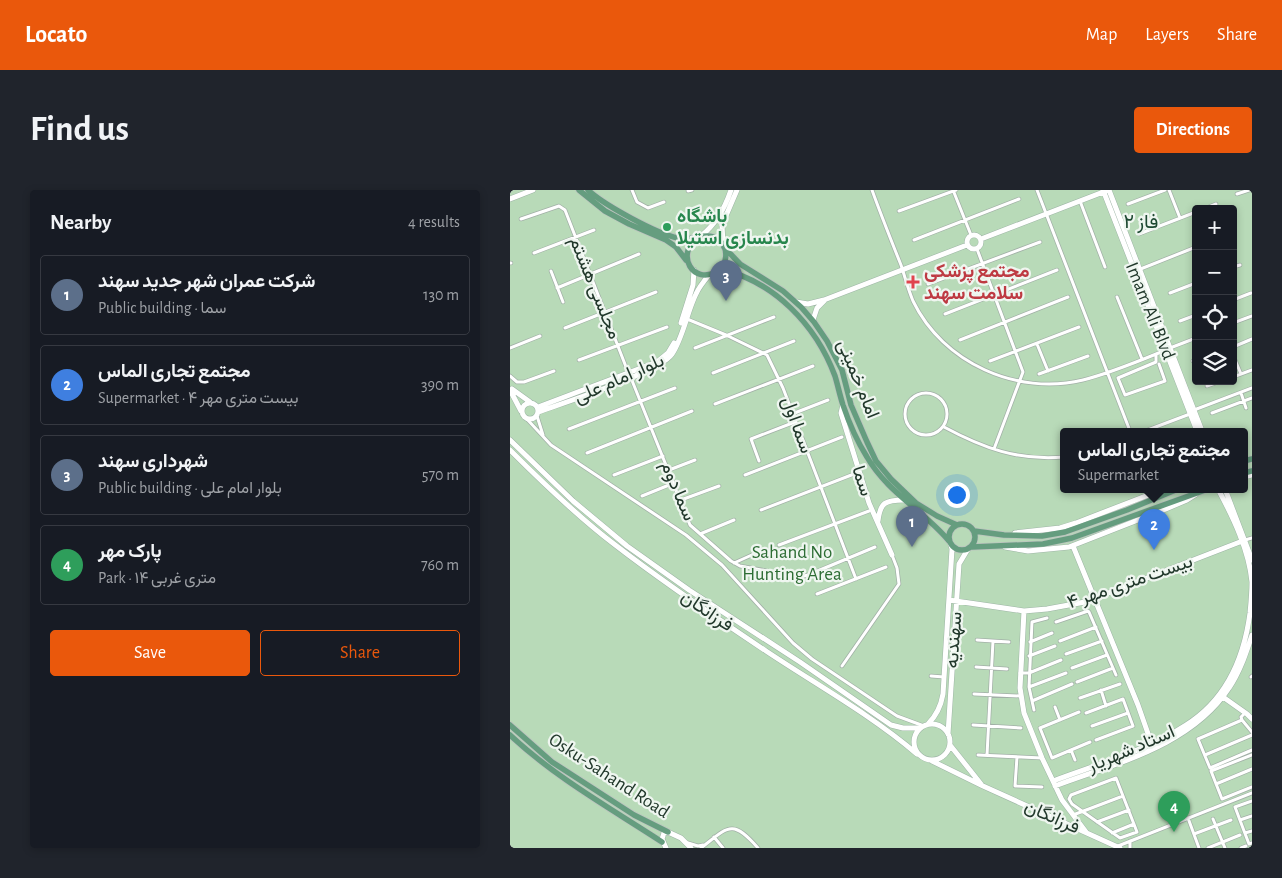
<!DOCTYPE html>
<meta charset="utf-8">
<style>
body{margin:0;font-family:"Alegreya Sans",Vazirmatn,sans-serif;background:#20242c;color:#f1f3f6}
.controls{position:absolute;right:15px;top:15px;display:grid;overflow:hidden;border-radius:5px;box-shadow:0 2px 8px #0003}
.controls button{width:45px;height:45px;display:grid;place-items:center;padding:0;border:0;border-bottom:1px solid #363941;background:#171b24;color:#f1f3f6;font:25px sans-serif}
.you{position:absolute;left:446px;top:304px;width:18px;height:18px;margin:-12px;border:4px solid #fff;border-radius:50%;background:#1a73e8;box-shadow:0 0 0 8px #1a73e833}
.badge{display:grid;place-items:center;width:32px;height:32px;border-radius:50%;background:#ea580c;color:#fff;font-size:16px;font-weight:700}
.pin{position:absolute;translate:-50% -41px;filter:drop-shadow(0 1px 2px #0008)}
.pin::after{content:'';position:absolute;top:26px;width:18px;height:15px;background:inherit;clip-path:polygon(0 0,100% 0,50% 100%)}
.popup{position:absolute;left:550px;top:238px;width:188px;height:65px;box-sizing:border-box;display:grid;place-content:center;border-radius:5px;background:#171b24;filter:drop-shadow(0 1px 4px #0005);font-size:16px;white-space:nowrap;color:#9ea1a6}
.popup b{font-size:19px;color:#f1f3f6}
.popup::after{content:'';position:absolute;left:50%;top:100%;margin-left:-10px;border:10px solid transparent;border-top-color:#171b24}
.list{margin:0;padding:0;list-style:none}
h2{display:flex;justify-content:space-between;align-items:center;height:65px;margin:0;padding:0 20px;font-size:21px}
h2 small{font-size:16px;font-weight:400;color:#9ea1a6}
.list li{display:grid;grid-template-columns:32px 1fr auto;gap:15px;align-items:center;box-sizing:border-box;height:80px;margin:0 10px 10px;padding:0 10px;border:1px solid #363941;border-radius:5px}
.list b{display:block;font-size:19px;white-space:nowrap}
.list p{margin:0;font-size:16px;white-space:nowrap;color:#9ea1a6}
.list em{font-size:16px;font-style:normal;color:#9ea1a6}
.actions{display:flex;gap:10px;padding:15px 20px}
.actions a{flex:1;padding:11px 0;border:1px solid #ea580c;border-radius:5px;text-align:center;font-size:18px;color:#ea580c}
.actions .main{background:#ea580c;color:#fff}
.icon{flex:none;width:28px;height:28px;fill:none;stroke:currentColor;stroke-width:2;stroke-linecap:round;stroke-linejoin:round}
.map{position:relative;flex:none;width:742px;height:658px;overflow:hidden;border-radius:5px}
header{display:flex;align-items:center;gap:30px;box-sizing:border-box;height:70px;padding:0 25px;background:#ea580c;color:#fff}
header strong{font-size:24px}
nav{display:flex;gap:28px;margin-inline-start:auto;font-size:18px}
.intro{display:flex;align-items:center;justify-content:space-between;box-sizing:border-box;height:120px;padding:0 30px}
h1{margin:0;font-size:35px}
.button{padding:12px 22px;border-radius:5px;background:#ea580c;color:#fff;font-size:18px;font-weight:700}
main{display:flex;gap:30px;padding:0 30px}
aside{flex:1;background:#171b24;border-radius:5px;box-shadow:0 2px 8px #0003}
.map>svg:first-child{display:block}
</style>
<header>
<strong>Locato</strong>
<nav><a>Map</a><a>Layers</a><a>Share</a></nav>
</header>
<div class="intro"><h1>Find us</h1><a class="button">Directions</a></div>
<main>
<aside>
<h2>Nearby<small>4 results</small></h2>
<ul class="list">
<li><span class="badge" style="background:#5c6f8a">1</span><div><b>شرکت عمران شهر جدید سهند</b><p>Public building · سما</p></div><em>130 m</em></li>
<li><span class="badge" style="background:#3f7fe0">2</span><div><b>مجتمع تجاری الماس</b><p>Supermarket · بیست متری مهر ۴</p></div><em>390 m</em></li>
<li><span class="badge" style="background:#5c6f8a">3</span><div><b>شهرداری سهند</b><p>Public building · بلوار امام علی</p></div><em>570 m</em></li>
<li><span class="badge" style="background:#2e9e5b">4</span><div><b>پارک مهر</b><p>Park · ۱۴ متری غربی</p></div><em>760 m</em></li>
</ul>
<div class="actions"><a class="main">Save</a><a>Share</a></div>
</aside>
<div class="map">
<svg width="742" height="658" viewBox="0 0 742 658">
<rect width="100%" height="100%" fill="#dfe9e2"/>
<path fill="#b8dab8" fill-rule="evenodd" d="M0 0H742V658H0ZM686 19H723V191H686ZM554 241H734V299H554Z"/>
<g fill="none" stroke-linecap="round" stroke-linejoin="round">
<g stroke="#a2b0a7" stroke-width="4.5">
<path id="street" d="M122 0 127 12 138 18 154 12
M362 0C371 25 381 50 391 75 395 87 398 99 403 111 433 173 507 206 573 190 601 183 629 171 656 160
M443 0 461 45
M527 0 620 241
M659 0 670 28
M178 1 182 0
M727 4 739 0
M570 11 595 77
M618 14 655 0
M694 19 706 14
M389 21 446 0
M11 29 49 16 55 20 118 182
M629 44 686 22
M404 50 509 9
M467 59 513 182 484 259
M24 63 84 40
M0 73H1
M723 77 730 75
M628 80 686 57
M41 81 53 112
M418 94 530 52
M47 98 129 64
M660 103 686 93
M607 107 632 169
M723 110 741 103
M435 124 547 80
M177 129 216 145 257 165 273 198 346 389
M670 131 686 125
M723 133 742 126
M55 138 146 102
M450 150 558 107
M527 154 538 181
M723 157 742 149
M0 158 30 146
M185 158 264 127
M660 158 686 148
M646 164V172L608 188 615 205 655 191 649 174
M723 165 731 184
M69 170 157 137
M480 171 569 137
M683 171 686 170
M203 183 284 151
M529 184 578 166
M0 186 7 192H14L44 181
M723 187 742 180
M121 188 180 335 221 371 230 376 290 387 298 385 365 357
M697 196 711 191
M395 224a21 21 0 1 1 42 0a21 21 0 1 1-42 0Z
M731 203 736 218
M205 214 303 176
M684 220 742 198
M702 223 742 208
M282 224 318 210
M27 226 33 245
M15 227 41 255 176 345 212 375 283 453 302 469 387 526 414 536
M434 237C473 258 508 271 554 267
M59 239 165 198
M635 241 680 224
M77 263 182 221
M249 271 241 249 285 232
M159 280 185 270
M104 285 153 266
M235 285 332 247
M132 306 164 293
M171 310 209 296
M251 320 344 284
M190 344 224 330
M735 350 742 348
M269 355 359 321
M224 373 244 364
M307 404 376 377
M546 432 578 421 579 422 606 485
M467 450 499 452
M550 451 586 437
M520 452 542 443
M556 464 592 451
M519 466 545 456
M332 476 389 394 387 378 382 365
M466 477 497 479
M562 478 597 465
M510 483H519L551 470
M421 486 434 487
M741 487 742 486
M567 492 603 478
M519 497 556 483
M591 500 596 516
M464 504 510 506
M570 508 610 494
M522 511 562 494
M545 517 550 530
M524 520 519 497 522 432 537 428
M569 522 530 538 542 568 580 552
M576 523 613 509 623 536 586 550
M735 523 731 527 732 530 742 542
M732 530 688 549 700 578 742 560
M463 535 511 538
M582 536 618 523
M561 560 565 570
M468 565 532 568
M477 565 483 451
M695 565 742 545
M742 565 701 581 712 609 742 597
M507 567 505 596 532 597
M606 588 627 642 610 648 562 614 559 609 561 605Z
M706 594 742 579
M742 611 725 617 739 654 742 653
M563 625 613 606
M678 628 689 658
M703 629 715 658
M730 630 742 626
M587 632 619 620
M602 643 624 634
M735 643 742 641
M684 644 721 630
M204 647 213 658
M178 653 188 656 193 655
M608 656 742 603
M191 658C218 637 222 628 248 658
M620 658V651
M698 658 730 645
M731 658 736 656"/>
</g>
<g stroke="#9eb5a6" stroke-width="6">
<path id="secondary" d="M593 0 687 241
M599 0 692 241
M0 9 23 0
M457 52a7 7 0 1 1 14 0a7 7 0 1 1-14 0Z
M191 46C206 34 215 18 221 0
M471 49 596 1
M213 54 212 35 227 0
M286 112 298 114 314 110 457 55
M303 130 307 118 314 111
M171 133 183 95 184 80
M2 199 20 212
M0 200 11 221
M12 221a8 8 0 1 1 16 0a8 8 0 1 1-16 0Z
M333 215 331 223 359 313 382 365
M28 217 147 172 158 163 164 153
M28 222C53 213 150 182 162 164 173 148 177 122 186 104 189 97 194 91 199 85
M0 250 63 311 117 356 179 400 290 472 381 535 393 538H410
M0 260C33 293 67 326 104 354 153 392 205 427 256 461 307 495 360 524 407 564
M734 287 742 285
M715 299 742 370
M368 331C370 312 376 310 394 310
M505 343 550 338 566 333 654 299
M563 356 628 515 642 555
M495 357 518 361 559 357 651 321 677 310 685 305
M439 410 514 421 537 419 575 412 735 350
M514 421 510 498 514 523 532 568 552 610 576 642
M713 507 737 524 742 529
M404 552a18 18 0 1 1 36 0a18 18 0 1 1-36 0Z
M418 534C427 525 431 516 433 504L442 359 441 355
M438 544 449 374 458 359
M440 555 471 594
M420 570 473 596 610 658
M543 591C588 574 636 561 676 535 716 510 734 468 740 423 741 413 742 402 742 392 739 360 723 327 708 299
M545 596C606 573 681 556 719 498 730 482 736 463 742 445
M156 658 152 649 154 643 158 642 171 648 181 658"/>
</g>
<g stroke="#bcc3bf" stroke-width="7">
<path id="primary" d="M69 0 95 21 119 34 156 50 166 57 176 70
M78 0C94 15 147 44 168 48 182 52 197 40 209 50 219 58 218 76 206 82 183 94 166 66 186 48
M214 57 230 74 273 101 291 117 304 132 317 151 332 180 341 215 357 252 366 271 381 289 406 313 427 326 447 335
M210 79C264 91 306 135 325 186 328 196 330 206 333 215 339 233 347 251 357 267 377 302 414 321 439 351
M734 271 742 269
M734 283 742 281
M704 299H710
M439 347a13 13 0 1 1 26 0a13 13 0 1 1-26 0Z
M464 341 494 345 532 346 555 342 617 320 668 299
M462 357 533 354 562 348 698 299
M0 535 42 572 124 625 158 642
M0 545C46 588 100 618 152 652"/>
</g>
<use href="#street" stroke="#fff" stroke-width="3"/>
<use href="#secondary" stroke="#fff" stroke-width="5"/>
<use href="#primary" stroke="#659d7f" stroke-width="5.5"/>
</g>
<circle fill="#2e9e5b" stroke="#eff6f0" stroke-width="2" cx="157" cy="37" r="5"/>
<path fill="#e0444e" stroke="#eff6f0" stroke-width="2" d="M400.5 84.5h5v5h5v5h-5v5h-5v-5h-5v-5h5z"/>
<g text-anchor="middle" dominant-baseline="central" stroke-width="4.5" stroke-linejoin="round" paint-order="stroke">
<g font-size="19" font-weight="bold" fill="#27864d" stroke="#eff6f0" text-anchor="start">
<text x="167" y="26">باشگاه<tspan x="167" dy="22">بدنسازی استیلا</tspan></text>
</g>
<g font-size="19" font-weight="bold" fill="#be3a42" stroke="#eff6f0" text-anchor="start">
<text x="414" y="81">مجتمع پزشکی<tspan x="414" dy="22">سلامت سهند</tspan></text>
</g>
<g font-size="19" fill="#21382b" stroke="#eff6f0">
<text transform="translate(85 98) rotate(68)">مجلسی هشتم</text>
<text transform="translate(640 121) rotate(68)">Imam Ali Blvd</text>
<text transform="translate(109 189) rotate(-24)">بلوار امام علی</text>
<text transform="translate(348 189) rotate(68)">امام خمینی</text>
<text transform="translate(287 235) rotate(70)">سما اول</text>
<text transform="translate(352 291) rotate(72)">سما</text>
<text transform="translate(168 301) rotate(67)">سما دوم</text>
<text transform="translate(620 392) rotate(-19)">بیست متری مهر ۴</text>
<text transform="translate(197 421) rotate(34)">فرزانگان</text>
<text transform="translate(444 450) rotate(-86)">سهندیه</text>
<text transform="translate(621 559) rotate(-23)">استاد شهریار</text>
<text transform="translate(99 586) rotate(33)">Osku-Sahand Road</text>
<text transform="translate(542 627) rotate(24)">فرزانگان</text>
</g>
<g font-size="19" fill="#2d6d34" stroke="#eff6f0">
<text x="282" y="362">Sahand No<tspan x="282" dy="22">Hunting Area</tspan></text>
</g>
<g font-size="20" fill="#1e4932" stroke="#eff6f0">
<text x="631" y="32">فاز ۲</text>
</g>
</g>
</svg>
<div class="controls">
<button>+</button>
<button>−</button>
<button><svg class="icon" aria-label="locate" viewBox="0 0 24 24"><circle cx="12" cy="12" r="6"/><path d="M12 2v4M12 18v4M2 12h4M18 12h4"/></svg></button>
<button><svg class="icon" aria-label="layers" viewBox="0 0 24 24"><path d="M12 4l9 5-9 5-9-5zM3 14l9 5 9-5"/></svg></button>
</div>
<div class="you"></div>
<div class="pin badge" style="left:402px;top:357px;background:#5c6f8a">1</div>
<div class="pin badge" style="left:644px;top:360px;background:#3f7fe0">2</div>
<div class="popup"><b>مجتمع تجاری الماس</b>Supermarket</div>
<div class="pin badge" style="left:216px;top:111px;background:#5c6f8a">3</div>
<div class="pin badge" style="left:664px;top:642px;background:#2e9e5b">4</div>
</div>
</main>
